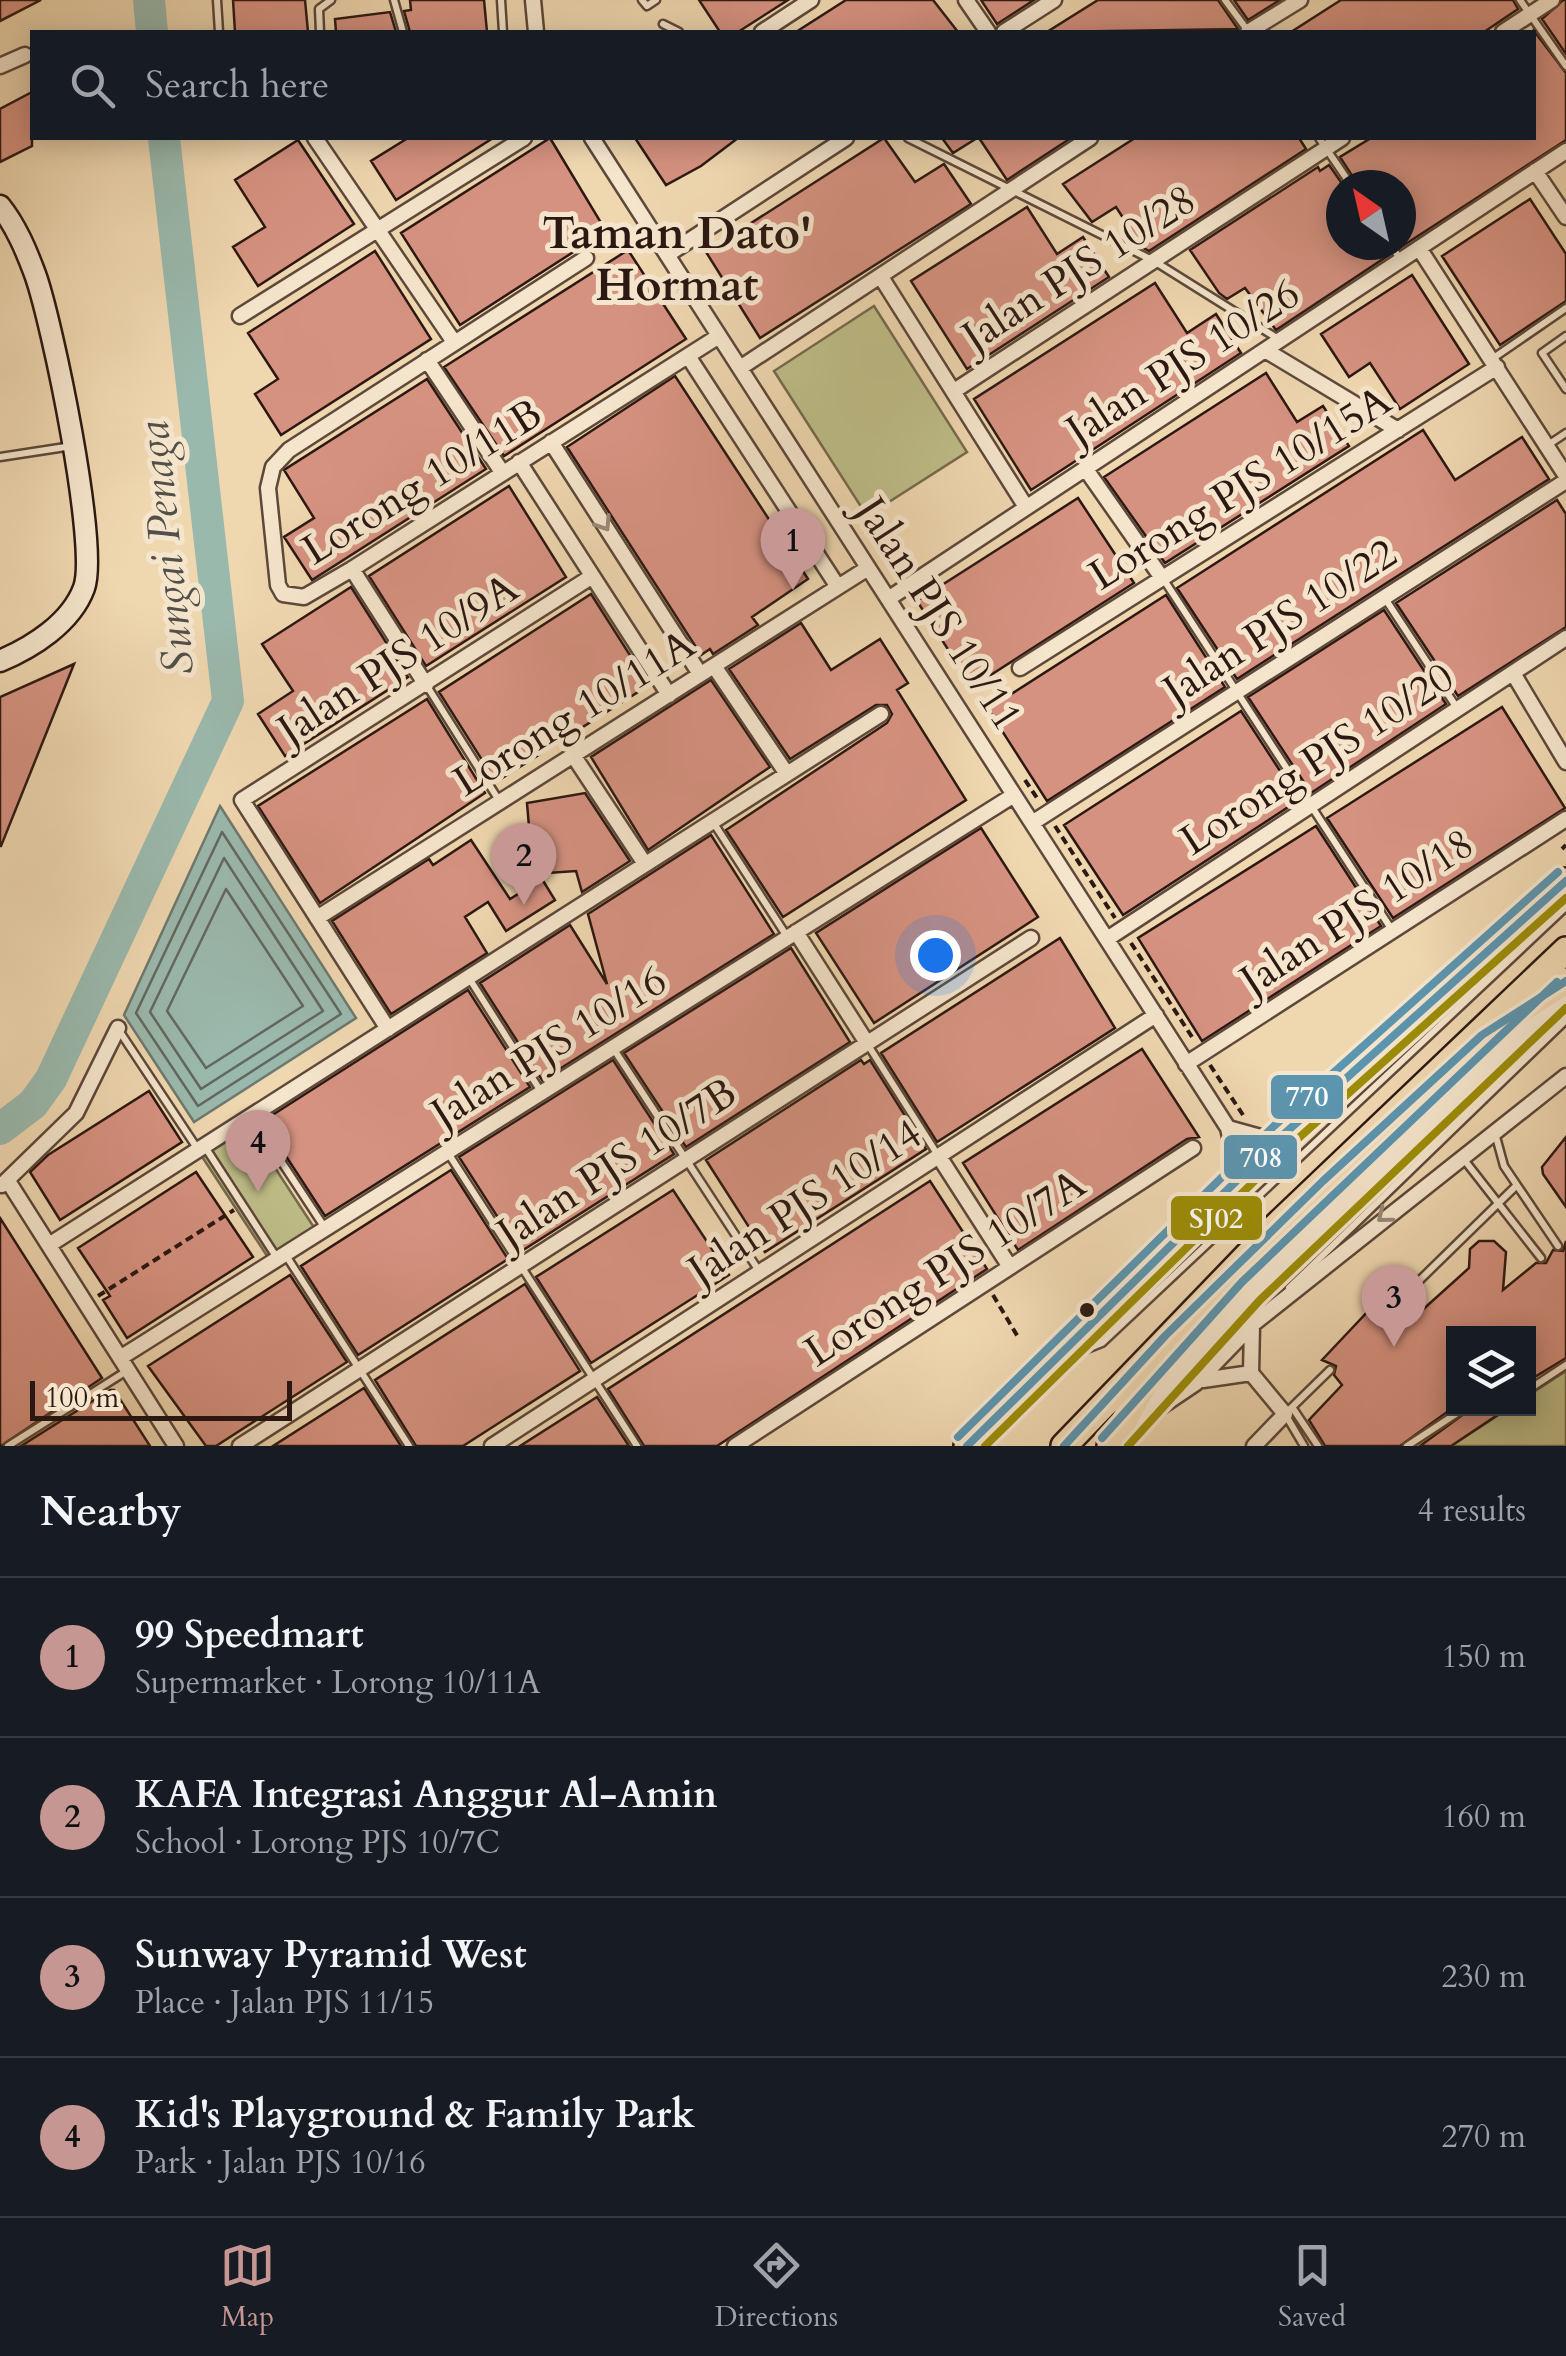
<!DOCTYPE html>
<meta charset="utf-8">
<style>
body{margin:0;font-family:Cardo,serif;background:#20242c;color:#f1f3f6}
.controls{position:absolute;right:30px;bottom:30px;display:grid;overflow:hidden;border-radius:0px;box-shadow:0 5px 25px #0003}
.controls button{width:90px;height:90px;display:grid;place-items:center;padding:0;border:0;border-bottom:2px solid #363941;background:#171b24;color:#f1f3f6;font:50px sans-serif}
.compass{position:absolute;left:1326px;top:170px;width:90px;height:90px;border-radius:50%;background:#171b24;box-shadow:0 5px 25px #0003;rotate:326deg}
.scale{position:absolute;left:30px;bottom:25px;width:262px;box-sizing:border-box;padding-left:10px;border:5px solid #2c1812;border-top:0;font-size:28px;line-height:35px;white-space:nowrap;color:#2c1812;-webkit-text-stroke:8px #f5e5cc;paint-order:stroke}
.you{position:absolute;left:935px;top:955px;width:35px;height:35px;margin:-25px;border:8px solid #fff;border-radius:50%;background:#1a73e8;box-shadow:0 0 0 15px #1a73e833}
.badge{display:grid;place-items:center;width:65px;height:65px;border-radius:50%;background:#c59692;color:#111;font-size:32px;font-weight:700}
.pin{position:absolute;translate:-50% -82px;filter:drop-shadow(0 2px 5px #0008)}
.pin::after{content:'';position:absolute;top:52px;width:35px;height:30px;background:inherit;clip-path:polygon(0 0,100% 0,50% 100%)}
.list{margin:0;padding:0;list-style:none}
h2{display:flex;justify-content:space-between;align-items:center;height:130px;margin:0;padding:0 40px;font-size:42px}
h2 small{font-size:32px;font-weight:400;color:#9ea1a6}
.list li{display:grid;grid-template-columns:65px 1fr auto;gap:30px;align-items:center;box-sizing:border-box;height:160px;padding:0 40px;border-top:2px solid #363941}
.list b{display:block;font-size:38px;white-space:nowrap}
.list p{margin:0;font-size:32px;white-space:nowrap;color:#9ea1a6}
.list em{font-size:32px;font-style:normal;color:#9ea1a6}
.icon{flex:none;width:55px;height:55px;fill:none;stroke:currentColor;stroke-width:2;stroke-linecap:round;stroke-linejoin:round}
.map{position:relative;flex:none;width:1566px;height:1446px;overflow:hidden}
.search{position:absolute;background:#171b24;box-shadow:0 5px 25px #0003;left:30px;right:30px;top:30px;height:110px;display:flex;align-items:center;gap:25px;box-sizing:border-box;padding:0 35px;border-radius:0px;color:#9ea1a6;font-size:38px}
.sheet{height:770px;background:#171b24}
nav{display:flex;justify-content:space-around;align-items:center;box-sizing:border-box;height:140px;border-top:2px solid #363941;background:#171b24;font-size:28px;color:#9ea1a6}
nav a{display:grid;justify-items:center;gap:5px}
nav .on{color:#c59692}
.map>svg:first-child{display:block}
</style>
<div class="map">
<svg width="1566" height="1446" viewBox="0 0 1566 1446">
<rect width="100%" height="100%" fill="#efd7b0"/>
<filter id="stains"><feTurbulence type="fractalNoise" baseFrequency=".002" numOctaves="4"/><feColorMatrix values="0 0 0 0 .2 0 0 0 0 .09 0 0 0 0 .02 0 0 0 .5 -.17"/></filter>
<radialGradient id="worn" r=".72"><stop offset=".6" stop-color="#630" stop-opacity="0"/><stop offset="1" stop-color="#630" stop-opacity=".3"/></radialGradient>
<path fill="#bebd88" stroke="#756a4d" stroke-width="2.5" d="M874 306 967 452 867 516 774 371Z
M247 1125 315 1229 269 1259 201 1155Z
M1566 1371V1446H1451L1508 1409 1528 1408 1529 1395Z"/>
<path fill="#9ab9ad" stroke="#6e796f" stroke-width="2.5" d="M220 806 356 1018 194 1122 124 1015Z"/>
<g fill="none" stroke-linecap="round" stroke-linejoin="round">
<path stroke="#636860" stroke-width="2.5" d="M222 832 341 1014 198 1106 136 1013Z
M224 858 323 1011 201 1089 150 1012Z
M226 889 303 1006 206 1068 167 1011Z"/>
<path stroke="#9ab9ad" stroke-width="32" d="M149 0 152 32
M0 1129 33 1104 51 1079 228 701 164 138"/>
</g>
<path fill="#d69281" stroke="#2c1812" stroke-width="2.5" d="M0 0H41L0 21Z
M233 0H305L308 32H235Z
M410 0H484L487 32H410L404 11 411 10Z
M699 0H788L738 32H720Z
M846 0H933L958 32H796Z
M981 0H1034L997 24Z
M1098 0H1218L1238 29 1047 32Z
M1234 0H1280L1248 20Z
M1341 0H1513L1518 9 1484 32H1291Z
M1563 0H1566V54L1542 19Z
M390 12 396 32H336L335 19Z
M1534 31 1566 73V140L1401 247V185H1358L1340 157 1371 138H1534Z
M32 92V146L0 162V109Z
M408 138H493L396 200 371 161Z
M550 138 606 231 460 325 401 233Z
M635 138H738L701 166 666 185Z
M884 138 915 182 944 164 971 204 760 338 706 252Z
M942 138H977L953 153Z
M979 138H1071L1007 180Z
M1135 138H1299L1306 149 1149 251 1142 247 1116 207 1092 222 1063 184Z
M298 140 354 224 258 286 233 247 265 227 235 180Z
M1329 165 1343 185 1341 245H1384L1389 255 1276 330 1245 288 1227 299 1219 293 1190 250 1318 167 1320 171Z
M1530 199 1566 254V301L1500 345 1442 256Z
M1027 207 1057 254 1083 237 1109 277 967 369 911 281Z
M628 250 686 339 504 456 444 367Z
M375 251 431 339 281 435 255 394 278 379 248 333Z
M1412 275 1469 364 1400 409 1370 363 1349 377 1321 334Z
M1155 283 1187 333 1216 314 1241 353 1031 490 974 399Z
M1266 373 1297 422 1323 406 1349 446 1165 563 1104 477Z
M675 376 808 579 752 617 758 625 713 654 710 649 701 655 567 447Z
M427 379 486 469 312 580 284 537 314 518 284 470Z
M1423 430 1455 480 1522 437 1549 479 1237 679 1177 588Z
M509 486 566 577 426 666 369 576Z
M1078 498 1134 583 972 687 917 601Z
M1557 500 1566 514V627L1458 696 1396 603Z
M351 587 408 677 285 756 258 714 293 691 262 644Z
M591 594 649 685 496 782 439 692Z
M1166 595 1225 687 1047 801 988 709Z
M1384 610 1446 704 1311 793 1248 697Z
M801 623 831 670 880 639 908 683 897 690 966 800 783 917 726 830 887 723 892 714 887 705H876L790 759 729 669Z
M74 664 1 846H0V697Z
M711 680 770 767 648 850 591 757Z
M427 699 485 793 320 903 258 806Z
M1502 707 1565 808 1393 918 1327 818Z
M1241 711 1299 800 1123 915 1064 825Z
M585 793 630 861 582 892 576 871 533 874 527 803Z
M1316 826 1381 926 1202 1041 1138 938Z
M981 828 1038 917 874 1023 816 933Z
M711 835 774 934 542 1080 480 983 570 925 607 984 588 914Z
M471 840 510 899 542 879 555 900 506 931 488 902 465 917 487 953 391 1014 332 921 429 859 433 865Z
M1060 938 1115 1028 937 1142 881 1053Z
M791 948 850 1042 686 1147 624 1053Z
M468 990 530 1087 325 1216 263 1121Z
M1142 1049 1199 1137 1187 1139 1018 1250 963 1163Z
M613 1060 674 1154 520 1252 459 1157Z
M861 1060 864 1064 870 1060 926 1149 765 1252 706 1160Z
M149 1091 182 1142 60 1220 30 1172 48 1155Z
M1566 1137V1207L1543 1174 1542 1167Z
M451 1170 508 1259 358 1355 301 1266Z
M196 1172 253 1257 127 1338 103 1300 110 1296 78 1248Z
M930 1181 987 1269 717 1446H644L608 1389Z
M673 1190 729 1275 591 1363 536 1277Z
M0 1218 102 1378 1 1446H0Z
M1479 1241H1494L1506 1252 1503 1290 1536 1263H1546L1553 1250 1563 1251 1566 1241V1358L1528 1381V1334H1454V1407L1400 1446H1325L1309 1420 1342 1385 1334 1375 1336 1366 1322 1360 1372 1307 1378 1322 1387 1321 1399 1331 1469 1268 1470 1249Z
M290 1275 347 1362 216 1446H206L148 1366Z
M525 1284 580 1371 463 1446H416L375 1380Z
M364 1388 401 1446H273Z
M110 1390H114L150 1446H21Z
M597 1397 629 1446H520Z
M1472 1408H1508L1451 1446H1420Z"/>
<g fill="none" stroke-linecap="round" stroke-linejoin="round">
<g stroke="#5d483a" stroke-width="11">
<path id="lane" d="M217 0 219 32
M394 0 403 32
M501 0 503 32
M642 0 647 6 656 0
M1225 0 1248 31
M1520 0 1566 66
M663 24 679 32
M320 32 319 9 331 0
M908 138 1154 261 1280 340
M1319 138 1351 185
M1391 245 1400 259
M1566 336 1542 353 1566 389
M1492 359 1566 308
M1548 445 1566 433
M0 457 72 446
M1164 580 1392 930
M1384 597 1457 708
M427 686 500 802
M713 822 788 938
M469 978 540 1090
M118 1029 197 1148
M868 1045 939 1157
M613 1048 759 1271
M252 1117 325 1228
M1495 1133 1504 1166 1558 1246
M205 1147 277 1258
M448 1153 637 1446
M1462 1157 1541 1258
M285 1254 409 1446
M1289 1288 1566 1020
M1382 1317 1516 1186
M1077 1353 1102 1343 1566 907
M1528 1390 1566 1365
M1292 1407 1318 1446
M8 1446 125 1372
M1304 1446 1285 1414 1330 1370
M1407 1446 1465 1408"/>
</g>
<g stroke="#5d483a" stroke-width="19">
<path id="street" d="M533 0 536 32
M966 0 988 32
M762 32 811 0
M1004 32 1054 0
M1248 32 1300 0
M1503 32 1552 0
M0 66 25 55
M315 138 454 342
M592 138 1228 1128 1235 1160 1231 1184
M1535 171 1566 217
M1419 248 1566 476
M667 255 846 138
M586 258 289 450 273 467 268 488 278 585 283 594 304 597 352 569 719 336
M881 277 1026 507
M240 316 524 138
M1265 350 1398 430
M688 356 838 587
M427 360 502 472
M740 368 1090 138
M954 391 1342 138
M551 442 700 674
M519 462 669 695
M1085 468 1162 578
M352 569 426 685
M888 599 1566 151
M714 666 787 774
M1020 668 1497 367
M1513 673 1566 762
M573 755 645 864
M1032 823 1566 481
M317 918 868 568
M796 932 867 1043
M1107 939 1566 638
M388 1029 242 800 591 577
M1186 1064 1566 819
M1228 1128 1264 1138 1281 1136
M940 1158 1010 1267
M8 1181 176 1446
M2 1185 76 1113 118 1028
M49 1245 881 714
M1252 1325 1251 1373 1285 1414 1254 1446
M120 1358 1014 795
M1203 1380 1251 1373
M1144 1418 1196 1383 1253 1324 1566 1076
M240 1446 1031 938
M492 1446 1156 1015
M735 1446 1193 1148"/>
</g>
<g stroke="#2c1812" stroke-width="25">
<path id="secondary" d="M0 206C16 226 26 250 35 274 52 321 99 547 84 588 71 623 33 647 0 661
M1126 1431 1251 1291 1565 992"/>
</g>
<g stroke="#2c1812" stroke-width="30">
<path id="highway" d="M1519 1011 1566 981
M967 1446 1283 1135 1566 881
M1064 1446 1273 1229 1566 950
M1110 1446 1158 1360"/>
</g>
<path stroke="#2c1812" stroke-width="4" stroke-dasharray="8 5" stroke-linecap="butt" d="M598 250 632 228
M1025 780 1039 801
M1055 826 1115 918
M1562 849 1566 845
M1131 943 1194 1040
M1210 1065 1243 1115
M993 1295 1018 1337
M98 1296 234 1210"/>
<use href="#lane" stroke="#f5e5cc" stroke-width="6"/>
<use href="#street" stroke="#f5e5cc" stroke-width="14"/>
<use href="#secondary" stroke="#f5e5cc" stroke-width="20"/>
<use href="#highway" stroke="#efd7b0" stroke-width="25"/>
<g stroke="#f5e5cc" stroke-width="15">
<path id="bus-1" d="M967 1446 1283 1135 1566 881
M1064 1446 1165 1336 1323 1181 1482 1035 1566 981"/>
</g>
<g stroke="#f5e5cc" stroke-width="15">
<path id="bus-2" d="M985 1446 1292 1144 1566 898
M1128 1446 1260 1300 1566 1008"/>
</g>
<g stroke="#f5e5cc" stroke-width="15">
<path id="bus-3" d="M958 1437 1274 1126 1558 872
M1102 1438 1242 1282 1557 982"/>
</g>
<use href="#bus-1" stroke="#5c95af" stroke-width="8"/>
<use href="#bus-2" stroke="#9c8d08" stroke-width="8"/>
<use href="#bus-3" stroke="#5c95af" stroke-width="8"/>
</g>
<defs><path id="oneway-chevron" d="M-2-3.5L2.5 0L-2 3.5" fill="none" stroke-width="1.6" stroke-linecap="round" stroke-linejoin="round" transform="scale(2.5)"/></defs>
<g stroke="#9b8978">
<use href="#oneway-chevron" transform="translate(604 524) rotate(57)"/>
<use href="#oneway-chevron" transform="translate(1384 1216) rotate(141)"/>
</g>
<circle fill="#2c1812" stroke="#f5e5cc" stroke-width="4" cx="1087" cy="1310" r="9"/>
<g text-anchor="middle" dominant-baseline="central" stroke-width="10" stroke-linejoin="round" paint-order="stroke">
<g font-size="42" fill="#2c1812" stroke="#f5e5cc">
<text transform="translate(1079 268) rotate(-33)">Jalan PJS 10/28</text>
<text transform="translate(1183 362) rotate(-33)">Jalan PJS 10/26</text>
<text transform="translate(422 482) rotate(-32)">Lorong 10/11B</text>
<text transform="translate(1240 488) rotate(-32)">Lorong PJS 10/15A</text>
<text transform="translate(939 614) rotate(57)">Jalan PJS 10/11</text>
<text transform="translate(1280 622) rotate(-33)">Jalan PJS 10/22</text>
<text transform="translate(398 659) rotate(-33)">Jalan PJS 10/9A</text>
<text transform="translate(574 713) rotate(-32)">Lorong 10/11A</text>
<text transform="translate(1317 759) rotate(-33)">Lorong PJS 10/20</text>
<text transform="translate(1357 912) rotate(-33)">Jalan PJS 10/18</text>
<text transform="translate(549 1047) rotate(-32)">Jalan PJS 10/16</text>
<text transform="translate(617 1163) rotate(-33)">Jalan PJS 10/7B</text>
<text transform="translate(805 1202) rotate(-33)">Jalan PJS 10/14</text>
<text transform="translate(945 1268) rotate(-33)">Lorong PJS 10/7A</text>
</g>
<g font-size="45" font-weight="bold" fill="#2c1812" stroke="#f5e5cc">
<text x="677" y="233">Taman Dato'<tspan x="677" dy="52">Hormat</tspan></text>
</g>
<g font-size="45" font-style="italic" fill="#525048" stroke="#f5e5cc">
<text transform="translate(166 548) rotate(-96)">Sungai Penaga</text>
</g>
</g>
<g stroke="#f5e5cc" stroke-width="4">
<rect x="1269" y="1073" width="76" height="48" rx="10" fill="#5c95af"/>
<rect x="1222" y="1133" width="77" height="48" rx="10" fill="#5c95af"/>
<rect x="1169" y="1194" width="95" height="48" rx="10" fill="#9c8d08"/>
</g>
<g font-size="28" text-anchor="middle" font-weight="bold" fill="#fff">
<text x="1307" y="1106">770</text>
<text x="1261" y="1167">708</text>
<text x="1216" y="1228">SJ02</text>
</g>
<rect width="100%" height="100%" filter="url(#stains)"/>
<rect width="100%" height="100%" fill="url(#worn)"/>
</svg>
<div class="controls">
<button><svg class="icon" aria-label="layers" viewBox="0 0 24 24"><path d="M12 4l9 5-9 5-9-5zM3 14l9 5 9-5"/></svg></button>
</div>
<svg class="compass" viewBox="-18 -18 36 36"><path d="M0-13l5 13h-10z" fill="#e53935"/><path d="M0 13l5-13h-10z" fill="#9ea1a6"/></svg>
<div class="scale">100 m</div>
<div class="you"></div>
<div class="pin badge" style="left:793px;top:590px">1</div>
<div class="pin badge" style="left:524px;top:905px">2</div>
<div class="pin badge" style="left:1394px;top:1347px">3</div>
<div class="pin badge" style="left:258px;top:1192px">4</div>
<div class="search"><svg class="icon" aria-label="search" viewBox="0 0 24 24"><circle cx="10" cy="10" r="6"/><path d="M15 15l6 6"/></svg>Search here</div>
</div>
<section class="sheet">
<h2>Nearby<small>4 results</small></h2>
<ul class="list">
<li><span class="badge">1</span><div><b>99 Speedmart</b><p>Supermarket · Lorong 10/11A</p></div><em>150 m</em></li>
<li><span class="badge">2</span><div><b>KAFA Integrasi Anggur Al-Amin</b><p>School · Lorong PJS 10/7C</p></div><em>160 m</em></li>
<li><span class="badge">3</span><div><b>Sunway Pyramid West</b><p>Place · Jalan PJS 11/15</p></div><em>230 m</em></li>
<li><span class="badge">4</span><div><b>Kid's Playground &amp; Family Park</b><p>Park · Jalan PJS 10/16</p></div><em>270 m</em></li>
</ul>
</section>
<nav>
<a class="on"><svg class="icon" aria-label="map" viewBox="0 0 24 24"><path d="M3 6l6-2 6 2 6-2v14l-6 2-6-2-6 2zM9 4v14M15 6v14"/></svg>Map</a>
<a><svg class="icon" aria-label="directions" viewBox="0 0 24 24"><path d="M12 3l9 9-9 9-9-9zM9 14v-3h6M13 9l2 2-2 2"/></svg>Directions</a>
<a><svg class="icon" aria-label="saved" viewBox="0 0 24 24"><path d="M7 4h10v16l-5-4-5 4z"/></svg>Saved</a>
</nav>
